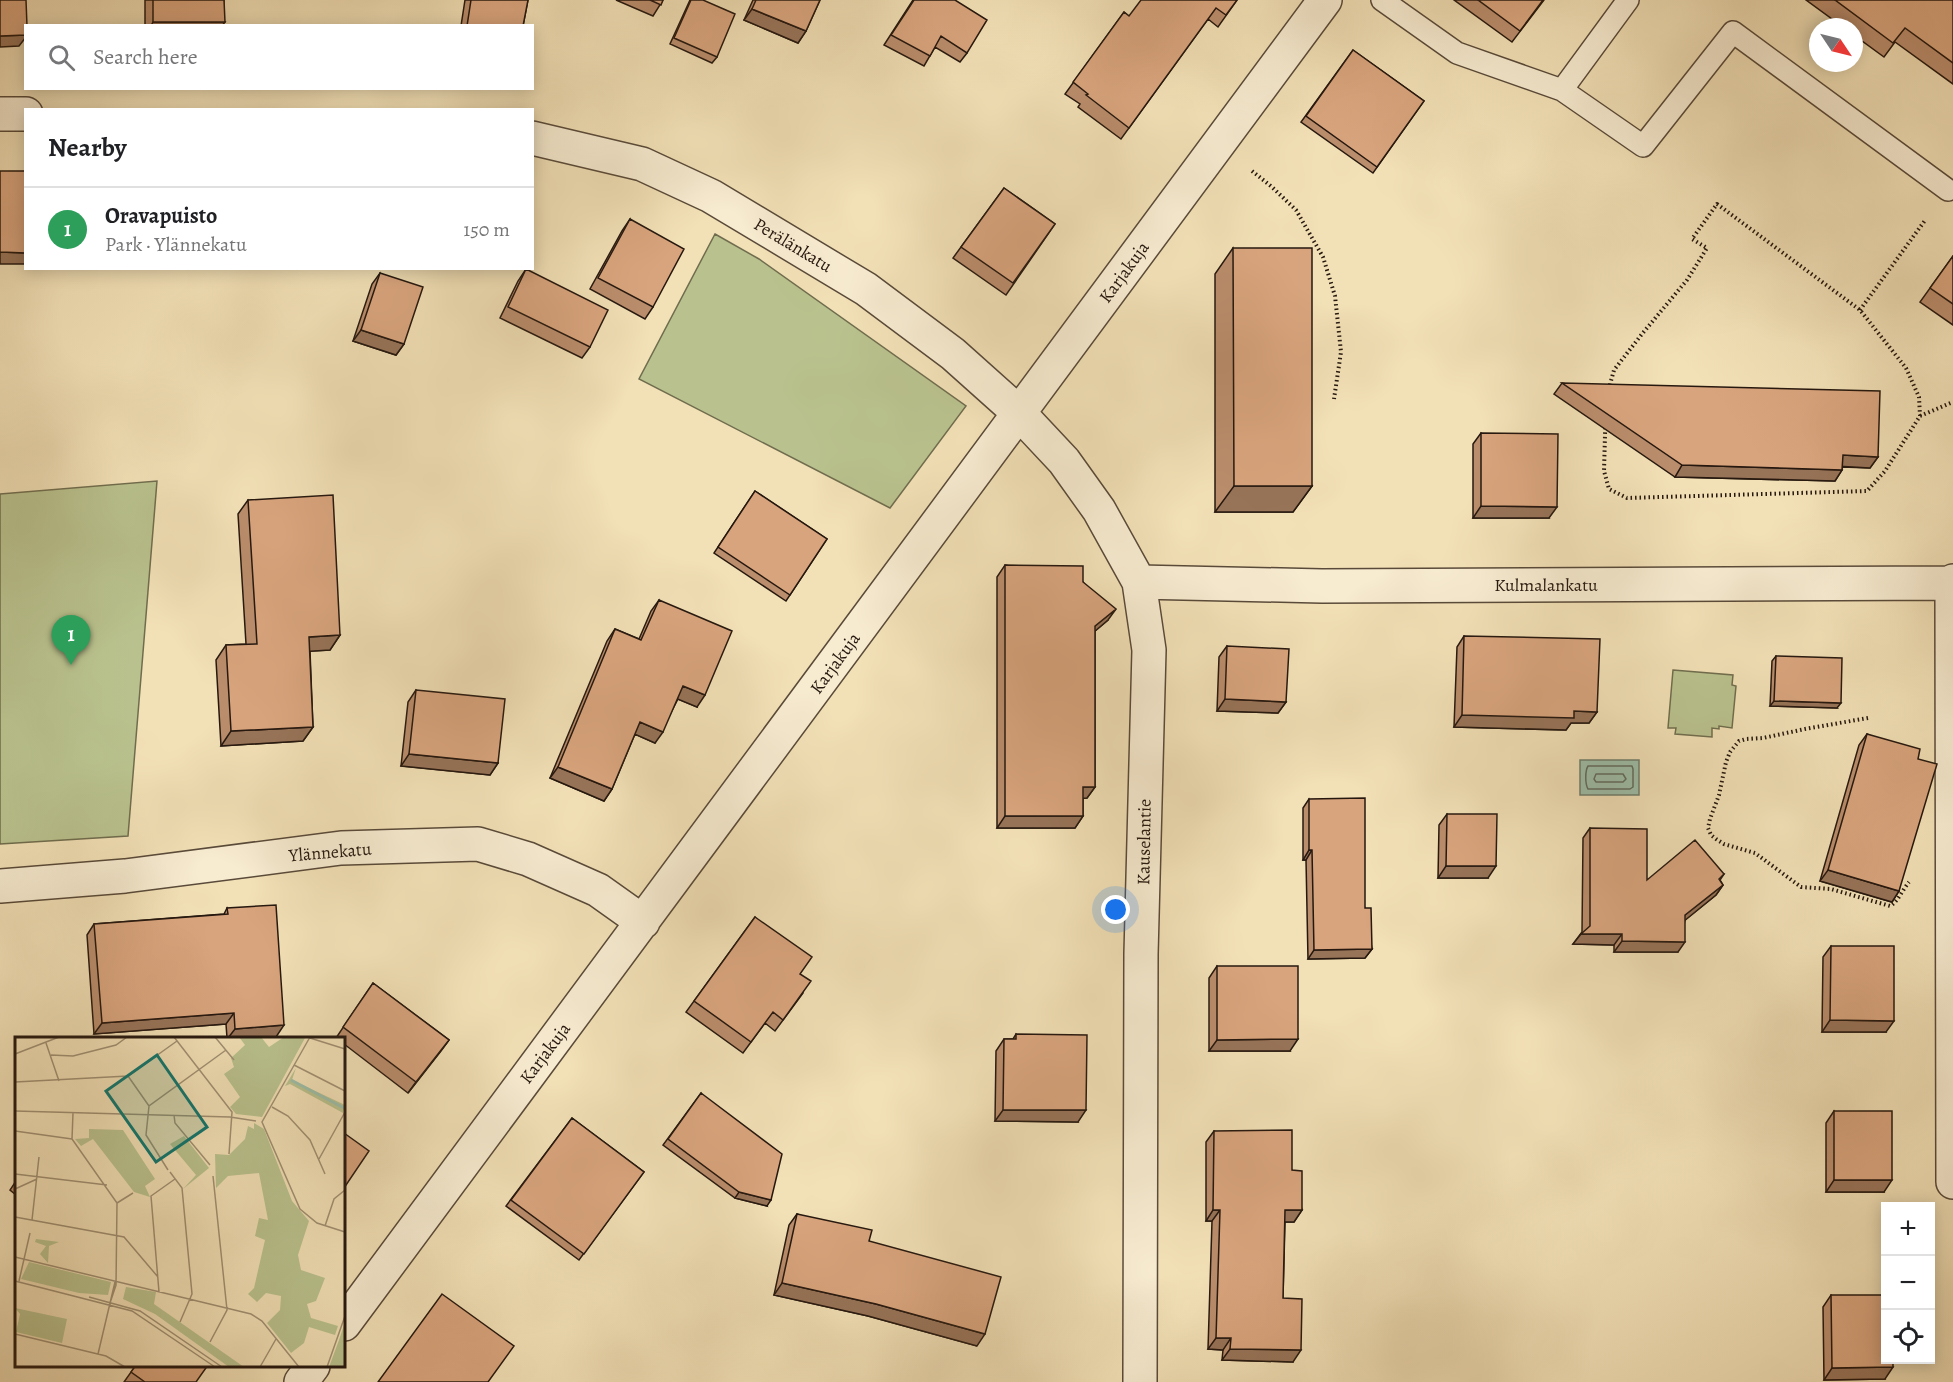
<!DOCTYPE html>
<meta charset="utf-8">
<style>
body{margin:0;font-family:Alegreya,serif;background:#f6f6f6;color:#202124}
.controls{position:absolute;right:18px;bottom:18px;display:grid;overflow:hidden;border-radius:0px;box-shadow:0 3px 15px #0003}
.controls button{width:54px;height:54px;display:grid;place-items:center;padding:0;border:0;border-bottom:2px solid #e0e0e0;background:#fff;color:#202124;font:30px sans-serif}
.compass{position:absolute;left:1809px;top:18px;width:54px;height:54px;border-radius:50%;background:#fff;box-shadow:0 3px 15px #0003;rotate:125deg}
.you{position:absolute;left:1116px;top:910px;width:21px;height:21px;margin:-15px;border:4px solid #fff;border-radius:50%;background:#1a73e8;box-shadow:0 0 0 9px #1a73e833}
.badge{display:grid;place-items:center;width:39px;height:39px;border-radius:50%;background:#8f2418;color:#fff;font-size:20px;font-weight:700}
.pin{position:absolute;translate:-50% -50px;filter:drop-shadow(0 2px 3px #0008)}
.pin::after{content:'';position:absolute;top:32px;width:21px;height:18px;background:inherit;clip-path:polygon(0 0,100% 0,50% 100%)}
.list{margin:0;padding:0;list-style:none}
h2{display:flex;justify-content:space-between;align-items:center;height:78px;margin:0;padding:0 24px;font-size:26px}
h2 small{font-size:20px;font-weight:400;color:#757577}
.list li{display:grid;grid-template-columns:39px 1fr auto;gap:18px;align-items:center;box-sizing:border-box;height:84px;padding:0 24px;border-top:2px solid #e0e0e0}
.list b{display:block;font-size:22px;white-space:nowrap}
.list p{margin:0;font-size:20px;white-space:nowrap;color:#757577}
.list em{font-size:20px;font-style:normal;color:#757577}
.icon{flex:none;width:33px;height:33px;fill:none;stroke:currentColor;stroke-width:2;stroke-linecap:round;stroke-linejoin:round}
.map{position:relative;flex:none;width:1953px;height:1382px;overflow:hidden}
.search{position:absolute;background:#fff;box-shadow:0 3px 15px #0003;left:24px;top:24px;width:510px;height:66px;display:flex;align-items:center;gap:15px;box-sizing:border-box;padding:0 21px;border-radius:0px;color:#757577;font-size:22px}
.panel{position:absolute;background:#fff;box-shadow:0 3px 15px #0003;left:24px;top:108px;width:510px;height:162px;border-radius:0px}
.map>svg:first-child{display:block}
</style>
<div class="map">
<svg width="1953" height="1382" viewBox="0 0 1953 1382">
<rect width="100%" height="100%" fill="#f2e0b6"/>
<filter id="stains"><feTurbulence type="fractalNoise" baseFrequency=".00333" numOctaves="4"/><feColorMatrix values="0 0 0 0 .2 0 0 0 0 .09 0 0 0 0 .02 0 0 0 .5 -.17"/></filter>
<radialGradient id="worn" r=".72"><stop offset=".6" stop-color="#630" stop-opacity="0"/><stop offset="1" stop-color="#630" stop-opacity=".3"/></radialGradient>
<path fill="#b9c28e" stroke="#706d4e" stroke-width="1.5" d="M715 234 759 259 966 406 890 508 639 379Z
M157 481 128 836 0 844V494Z
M1673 670 1733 675 1732 685 1736 686 1732 728 1719 726V729L1712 728V737L1675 734 1676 728H1668Z"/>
<path fill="#9cbea8" stroke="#6d7c6b" stroke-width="1.5" d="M1580 760H1639V795H1580Z"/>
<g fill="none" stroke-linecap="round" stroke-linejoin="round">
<path stroke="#616b5c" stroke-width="1.5" d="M1588 766H1632L1633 769V787L1630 789H1588C1585 784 1585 771 1588 766Z
M1596 774H1623L1626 779 1623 782H1596L1594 779Z"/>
<g stroke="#594a39" stroke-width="24">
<path id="service" d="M1382 0 1457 53 1562 90 1643 146 1733 32 1948 190
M1562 90 1628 0"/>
</g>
<g stroke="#594a39" stroke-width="36">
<path id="minor" d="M0 114H26
M532 138 642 164 711 196 866 289 953 354 1019 413 1064 461 1099 510 1139 582 1149 650 1141 954 1140 1382
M1953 581 1952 583 1953 1182
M1139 582 1322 586 1952 583
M0 886 125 876 341 848 478 844 528 859 598 890 643 922
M344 1324 1325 0
M301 1382 313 1366"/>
</g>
<path stroke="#26180f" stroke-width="4" stroke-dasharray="1.5 3" stroke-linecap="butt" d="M1252 171 1272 187 1296 210 1323 257 1335 296 1341 352 1334 399
M1717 204 1860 310 1906 368 1919 397 1920 416 1885 471 1867 491 1627 498 1609 489 1604 471 1606 399 1614 370 1642 334 1687 280 1707 248 1692 239Z
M1860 310 1926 219
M1920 416 1953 402
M1868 718 1805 729 1763 738 1746 739 1739 741 1730 752 1726 762 1719 795 1710 819 1708 828 1711 835 1716 839 1724 844 1755 853 1801 887 1831 889 1890 906C1897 903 1903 889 1909 882"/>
<use href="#service" stroke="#f7ebd0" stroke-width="21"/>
<use href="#minor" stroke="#f7ebd0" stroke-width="33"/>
</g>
<path fill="#ba8d6c" stroke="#26180f" stroke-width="1.5" d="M145 0H224L222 26H145Z
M465 0H528L523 26H461Z
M616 0H663L653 16Z
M690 0H703L717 57 712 63 670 44Z
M753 0H820L806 31 798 43 744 20Z
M913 0H955L967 53 960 62 935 47 924 66 884 45Z
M1237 0 1218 27 1208 19 1121 139 1078 107 1080 104 1065 94 1124 12 1129 16Z
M1454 0H1544L1512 42Z
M1806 0H1953V84L1895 42 1884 57 1854 35V27H1843Z
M1353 50 1424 101 1373 173 1301 122Z
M1004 188 1055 224 1006 295 953 258Z
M630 219 653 307 645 319 590 289 622 231Z
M1233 248 1312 486 1293 512H1215V274Z
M1953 256V325L1920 302Z
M526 269 590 347 582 358 500 318 518 281Z
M380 273 404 344 396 355 353 341 372 284Z
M1562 383 1878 457 1870 468 1842 467V470L1835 481 1675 477 1554 394Z
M1481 433 1549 518H1473V444Z
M755 491 827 539 786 601 714 553Z
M248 500 340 635 330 650 310 651 313 727 303 741 221 746 216 660 226 645 246 644 238 514Z
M1005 565 1083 582 1108 620 1095 631V787L1087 798H1083V816L1075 828H997V577Z
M659 600 697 707 678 699 655 743 635 734 612 789 604 801 550 778 607 641 615 629 639 639 651 611Z
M1464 636 1597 712 1589 723H1571L1566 730 1454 727 1457 647Z
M1227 646 1286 702 1278 713 1217 711 1219 657Z
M1776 656 1837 708 1770 706 1772 661Z
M416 690 498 763 490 775 401 766 408 702Z
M1867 734 1918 759 1899 891 1892 902 1820 881 1859 745Z
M1309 799 1365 908 1372 949 1365 958 1308 959 1306 860H1303V808Z
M1447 814 1488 878H1438L1439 825Z
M1590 828 1647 880 1724 874 1720 880 1723 885 1716 895 1685 920 1678 952H1614V945L1573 944 1582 932 1583 838Z
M227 908 276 1037 250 1038H227L226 1024 94 1034 87 935 94 924 224 914Z
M755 917 800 974 803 993 775 1031 765 1023 743 1053 686 1012Z
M1831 946 1886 1032H1822L1823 957Z
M1217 966 1290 1051H1209V978Z
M373 983 449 1040 408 1093 344 1044V1038H336Z
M1016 1034 1078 1122 995 1121 996 1051 1004 1039H1013Z
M701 1093 767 1206 735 1198 663 1145Z
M1834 1111 1884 1192H1826V1123Z
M572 1118 644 1172 579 1260 506 1206Z
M1214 1131 1292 1170 1302 1210 1294 1222H1285L1283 1298 1293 1362 1222 1360 1223 1350 1208 1349 1212 1221H1206V1142Z
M16 1181V1195L10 1190Z
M797 1214 869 1241 977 1346 868 1316 774 1295 789 1225Z
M1831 1295 1885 1379 1824 1380 1823 1307Z
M136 1365 197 1382H124Z"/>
<path fill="#977358" stroke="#26180f" stroke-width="1.5" d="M752 9 806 31 798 43 744 20Z
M153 22H225L222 26H151Z
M26 35V37L19 46 0 47V36Z
M0 252 26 253V264H0Z
M361 330 404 344 396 355 353 341Z
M1843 455 1878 457 1870 468 1835 466Z
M1682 465 1842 470 1835 481 1675 477Z
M1234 486H1312L1293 512H1215Z
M1481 506 1557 507 1549 518H1473Z
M1116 609 1108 620 1087 638 1095 626Z
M340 635 330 650 299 652 309 637Z
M683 686 705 695 697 707 675 698Z
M1225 699 1286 702 1278 713 1217 711Z
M1774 701 1841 703 1837 708 1770 706Z
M1574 711 1597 712 1589 723H1571L1566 730 1454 727 1462 715Z
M640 722 663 732 655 743 632 733Z
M313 727 303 741 221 746 231 731Z
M409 754 498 763 490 775 401 766Z
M558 767 612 789 604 801 550 778Z
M1083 787H1095L1087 798 1075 799Z
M1005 816H1083L1075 828H997Z
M1309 850H1312L1306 860H1303Z
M1446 866H1496L1488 878H1438Z
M1828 870 1899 891 1892 902 1820 881Z
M1723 885 1716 895 1678 926 1685 915Z
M1581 934H1622L1614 945 1573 944Z
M1622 941 1685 942 1678 952H1614Z
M1372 949 1365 958 1308 959 1314 950Z
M234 1013 226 1024 94 1034 102 1023Z
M1830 1020 1894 1021 1886 1032H1822Z
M284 1025 276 1037 250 1038H228L235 1029Z
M1298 1039 1290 1051H1209L1217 1040Z
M449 1040 441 1051 408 1093 416 1082Z
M1003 1110H1086L1078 1122 995 1121Z
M1834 1180H1892L1884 1192H1826Z
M739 1192 771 1200 767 1206 735 1198Z
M1213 1210H1220L1212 1221H1206Z
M1285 1210H1302L1294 1222H1277Z
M782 1283 876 1304 985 1334 977 1346 868 1316 774 1295Z
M1216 1338H1231L1223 1350 1208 1349Z
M1230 1349 1301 1350 1293 1362 1222 1360Z
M1893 1367 1885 1379 1824 1380 1832 1368Z"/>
<path fill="#d8a47d" stroke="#26180f" stroke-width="1.5" d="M0 0H26L27 26H26V35L0 36Z
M153 0H224L225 22H153Z
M471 0H528L523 26H467Z
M650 0H663L661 5Z
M691 0H703L735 14 717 57 674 38Z
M756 0H820L806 31 752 9Z
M914 0H955L987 20 967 53 941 36 930 56 891 35Z
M1141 0H1237L1226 15 1216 8 1129 128 1086 95 1088 94 1073 82 1124 12 1129 16Z
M1478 0H1543L1520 31Z
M1835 0H1953V63L1905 28 1893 43Z
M1353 50 1424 101 1377 167 1306 116Z
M0 171H26V253L0 252Z
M1004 188 1055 224 1013 283 961 247Z
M630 219 684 249 653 307 598 278Z
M1233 248H1312V486H1234Z
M1953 256V304L1930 288Z
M526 269 608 310 590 347 508 307Z
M380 273 423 287 404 344 361 330Z
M1562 383 1880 391 1878 457 1843 455 1842 470 1682 465Z
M1481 433 1558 434 1557 507 1481 506Z
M755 491 827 539 790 595 718 547Z
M333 495 340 635 309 637 313 727 231 731 226 645 257 644 248 500Z
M1005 565 1083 566V582L1116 609 1095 626V787H1083V816H1005Z
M659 600 732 631 705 695 683 686 663 732 640 722 612 789 558 767 615 629 641 640Z
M1464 636 1600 639 1597 712 1574 711V718L1462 715Z
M1227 646 1289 649 1286 702 1225 699Z
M1776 656 1842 658 1841 703 1774 701Z
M416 690 505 699 498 763 409 754Z
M1867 734 1920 749 1918 759 1937 764 1899 891 1828 870Z
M1365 798V908H1371L1372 949 1314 950 1312 850H1309V799Z
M1447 814H1497L1496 866H1446Z
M1590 828 1647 829V880L1695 840 1724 874 1719 879 1723 885 1685 915V942L1622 941V934H1581L1590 926Z
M276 905 284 1025 235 1029 234 1013 102 1023 94 924 228 914 227 908Z
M755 917 812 957 800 974 811 981 783 1020 773 1012 751 1042 694 1001Z
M1831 946H1894V1021L1830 1020Z
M1217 966H1298V1039L1217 1040Z
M373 983 449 1040 416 1082 343 1027Z
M1016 1034 1087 1035 1086 1110H1003L1004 1039H1016Z
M701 1093 782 1154 771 1200 739 1192 668 1139Z
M1834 1111H1892V1180H1834Z
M572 1118 644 1172 584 1254 511 1200Z
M1292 1130V1170L1302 1171V1210H1285L1283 1298 1302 1299 1301 1350 1230 1349 1231 1338H1216L1220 1210H1213L1214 1131Z
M344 1133 369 1151 344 1188Z
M797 1214 872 1230 869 1241 1001 1277 985 1334 876 1304 782 1283Z
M442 1294 514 1346 488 1382H378Z
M1831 1295H1886V1359H1893V1367L1832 1368Z
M136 1365H208L196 1382H145L131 1372Z"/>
<g text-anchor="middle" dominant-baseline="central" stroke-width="4.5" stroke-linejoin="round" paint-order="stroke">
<g font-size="18" fill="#26180f" stroke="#f7ebd0">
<text transform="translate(793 245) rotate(31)">Perälänkatu</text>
<text transform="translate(1124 272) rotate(-54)">Karjakuja</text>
<text x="1546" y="585">Kulmalankatu</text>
<text transform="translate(835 663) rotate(-54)">Karjakuja</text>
<text transform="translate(1144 842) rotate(-89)">Kauselantie</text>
<text transform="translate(330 852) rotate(-5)">Ylännekatu</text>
<text transform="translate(545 1053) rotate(-53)">Karjakuja</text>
</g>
</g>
<g transform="translate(15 1037)">
<rect width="330" height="330" fill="#f2e0b6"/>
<path d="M224 0H246L254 10 269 0 290 1 247 80 221 77 215 70 225 60 209 37 219 30 216 21 230 8ZM281 31 277 43 330 68 328 76 275 47 270 49ZM239 86 249 92 277 164 294 184 283 218 286 233 310 241 301 264 292 267 296 281 323 289 320 298 294 290 289 306 276 316 252 286 265 273 266 259 251 256 242 265 233 257 239 251 250 203 240 199 244 181 253 183 244 136 213 139 201 151 200 117 214 118 230 102 233 89 239 92ZM74 92 108 93 140 142 130 149 135 160 119 155 78 102 66 109 60 102 74 101ZM169 99 194 131 168 152 181 138 155 107ZM21 202 44 205 34 209 33 226 25 217 31 209 20 205ZM14 225 96 245 93 258 64 256 6 242ZM111 250 141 255 139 267 229 330H214L140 277 108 262ZM0 271 52 282 47 306 1 295 5 277ZM330 285V330H314L324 303Z" fill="#b9c28e"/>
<path fill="none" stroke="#9cbea8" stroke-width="3" d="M276 43 329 71"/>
<path fill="none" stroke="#a09073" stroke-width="1.5" d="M159 0 217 75 214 117M200 0 219 23M295 0 247 85 285 172 302 186 330 195M295 1 330 12M31 6 44 44M0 17 44 0M36 18 58 19 101 8 112 0M279 28 330 54M113 39 134 69M0 45 113 39 162 4M257 70 273 79 295 103 310 137M0 74 215 80 241 84M58 76 57 102 102 166 101 248 95 266M159 78 160 86 195 128M0 94 57 102M304 122 330 75M153 133 131 98 134 69 211 13M155 135 167 151 177 257 165 285M0 137 92 148M0 152 22 142M102 166 118 156M0 180 109 200 143 240M17 183 24 120M310 189 319 162 330 153M0 220 236 277 247 284 284 330M0 244 117 274 200 330M4 244 15 196M144 255 136 159 160 142M74 260 125 274 207 330M0 297 91 319 110 330M195 305 212 273 198 139M83 317 100 245M245 330 261 302M312 330 330 279"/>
<path fill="#0f766e" fill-opacity="0.15" stroke="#0f766e" stroke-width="3" d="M142 18 192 90 141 125 91 54Z"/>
<rect width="330" height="330" fill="none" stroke="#26180f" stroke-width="3"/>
</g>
<rect width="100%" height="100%" filter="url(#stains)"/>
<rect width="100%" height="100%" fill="url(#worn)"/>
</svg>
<div class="controls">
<button>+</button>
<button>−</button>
<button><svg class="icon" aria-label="locate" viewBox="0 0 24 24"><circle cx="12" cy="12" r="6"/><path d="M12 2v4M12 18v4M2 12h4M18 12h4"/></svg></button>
</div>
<svg class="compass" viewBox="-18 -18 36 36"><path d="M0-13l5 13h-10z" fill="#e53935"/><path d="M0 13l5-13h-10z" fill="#757577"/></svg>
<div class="you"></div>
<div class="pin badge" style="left:71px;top:665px;background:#2e9e5b">1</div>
<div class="search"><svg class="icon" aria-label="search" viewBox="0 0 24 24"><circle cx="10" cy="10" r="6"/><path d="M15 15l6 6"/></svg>Search here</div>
<section class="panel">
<h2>Nearby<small></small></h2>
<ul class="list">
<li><span class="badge" style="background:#2e9e5b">1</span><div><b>Oravapuisto</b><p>Park · Ylännekatu</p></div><em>150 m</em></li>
</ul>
</section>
</div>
